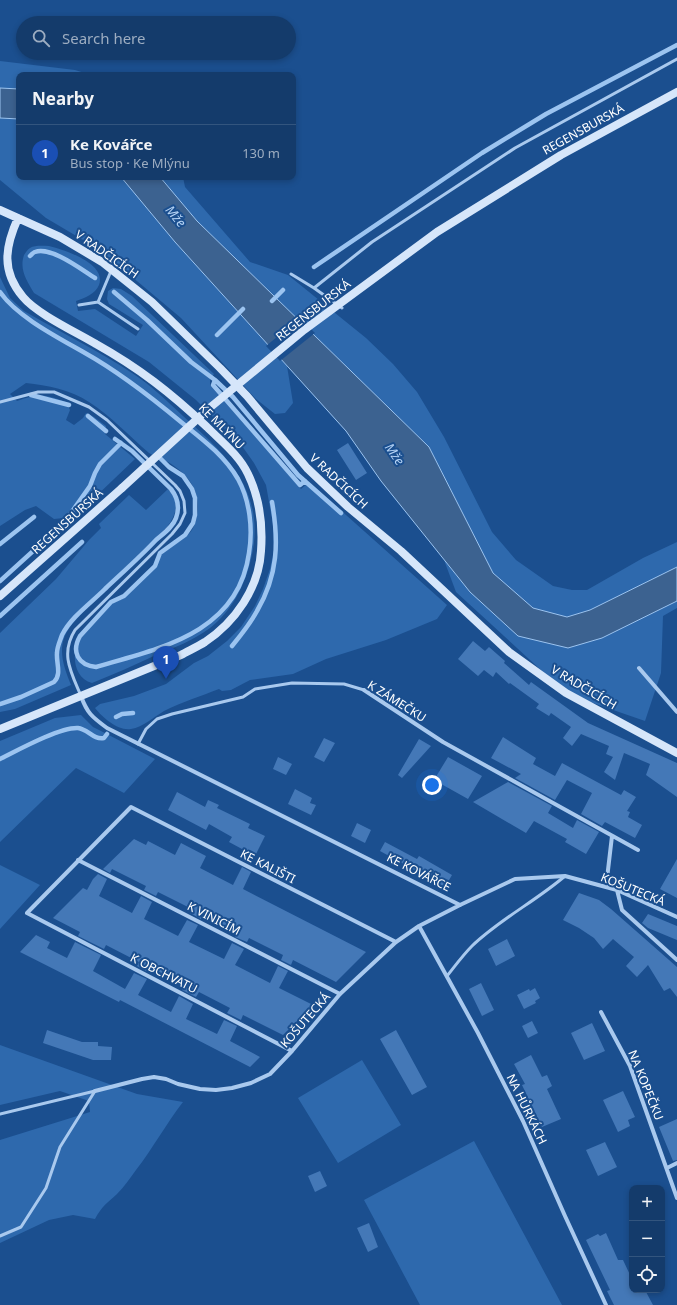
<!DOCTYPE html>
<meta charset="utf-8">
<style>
body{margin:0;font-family:"Noto Sans",sans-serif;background:#1d4271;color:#f1f3f6}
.controls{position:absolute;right:12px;bottom:12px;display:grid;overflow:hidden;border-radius:8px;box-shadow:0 2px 6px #0003}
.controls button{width:36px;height:36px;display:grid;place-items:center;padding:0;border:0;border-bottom:1px solid #33557e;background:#143b6b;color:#f1f3f6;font:20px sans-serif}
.you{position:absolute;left:432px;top:785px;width:14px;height:14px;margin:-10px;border:3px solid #fff;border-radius:50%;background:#1a73e8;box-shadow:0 0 0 6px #1a73e833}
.badge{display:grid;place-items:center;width:26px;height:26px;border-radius:50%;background:#ffd166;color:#fff;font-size:13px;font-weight:700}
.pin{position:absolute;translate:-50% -33px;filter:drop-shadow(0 1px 2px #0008)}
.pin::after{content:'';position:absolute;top:21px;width:14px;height:12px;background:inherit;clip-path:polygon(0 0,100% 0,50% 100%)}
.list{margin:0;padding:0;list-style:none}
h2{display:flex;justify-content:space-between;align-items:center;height:52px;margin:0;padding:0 16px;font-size:17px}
h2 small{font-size:13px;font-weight:400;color:#9dadc1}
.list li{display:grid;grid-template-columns:26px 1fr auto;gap:12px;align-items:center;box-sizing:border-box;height:56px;padding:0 16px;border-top:1px solid #33557e}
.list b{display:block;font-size:15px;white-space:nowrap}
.list p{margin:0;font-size:13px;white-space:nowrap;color:#9dadc1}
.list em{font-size:13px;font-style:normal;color:#9dadc1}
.icon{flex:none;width:22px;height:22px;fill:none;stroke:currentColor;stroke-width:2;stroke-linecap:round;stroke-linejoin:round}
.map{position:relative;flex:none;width:677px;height:1305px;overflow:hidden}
.search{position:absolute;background:#143b6b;box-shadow:0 2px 6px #0003;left:16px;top:16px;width:280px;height:44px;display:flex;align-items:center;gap:10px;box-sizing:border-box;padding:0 14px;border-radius:22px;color:#9dadc1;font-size:15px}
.panel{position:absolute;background:#143b6b;box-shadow:0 2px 6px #0003;left:16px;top:72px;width:280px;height:108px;border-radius:8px}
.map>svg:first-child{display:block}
</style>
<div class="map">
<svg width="677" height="1305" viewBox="0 0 677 1305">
<rect width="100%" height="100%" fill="#1b4f8f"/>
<path fill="#2e69ad" d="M0 61 75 70 91 75H19V89L0 88Z
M0 118 19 119V177H121L175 242 287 366 293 403 285 413 275 414 256 399 181 318 100 250 46 218 0 180Z
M160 177H183L185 187 250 262 288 275 366 338 393 364 417 392 444 437 492 532 516 560 553 586 572 590H587L643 558 677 542V567L590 610 567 617 533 609 493 573 429 447 197 221Z
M49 246C64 250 107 263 99 285 95 294 85 298 76 301L78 311 95 309 136 336 143 325 109 304 107 299 108 291 113 288 121 289 132 296 214 374 210 380V385L301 489 309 482 447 605 437 619 386 640 326 659 293 674 250 680 231 690 222 691 219 689C201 696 182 702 164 711 154 717 143 727 131 729 118 731 103 718 95 708L100 704 134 696 166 684 194 663 208 656 227 641 241 627 255 606 263 589 270 569 274 550 273 524 266 485 254 463 242 446 196 400 149 362 34 293C27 281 19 270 24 255 26 252 27 250 30 248 35 245 43 246 49 246Z
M0 277 10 298 24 311C60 332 97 350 132 373 151 385 167 401 183 416 228 456 267 493 251 559 245 585 232 611 210 628 194 640 174 648 156 655 135 665 114 674 92 683 73 678 71 653 80 638 86 629 102 611 110 604 114 601 120 601 124 598 134 590 143 579 152 570 158 565 158 557 163 553 176 541 191 540 196 520 203 494 190 475 168 462 162 459 155 457 149 453 129 436 111 416 89 402 71 390 47 385 26 383L10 394 17 401C39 393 44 394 66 402L70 410 66 420 74 425 83 418 86 413 94 417 106 426 105 434 135 459 70 521 64 518 54 519 36 506 25 510 0 526Z
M168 489C180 501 177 514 167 527L87 605C82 616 77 617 70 627 56 646 63 665 71 685L15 709 0 712V633L56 579 89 540 101 528 99 524 129 495 146 510Z
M444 560 470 592 602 638 677 601V608L663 616 661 673 645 721 567 694 456 592Z
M81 715 93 727 101 731 155 759 124 793 76 768 0 842V741L55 718Z
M0 865 40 885 0 929Z
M0 1045 137 1094 183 1102C166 1124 153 1148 136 1170 130 1178 124 1187 117 1194 107 1203 102 1206 95 1219L73 1215 49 1220 0 1243V1140L90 1112 89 1101 60 1091 0 1105Z
M362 1060 401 1125 338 1163 298 1098Z
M474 1141 562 1305H420L364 1200Z"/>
<path fill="#3c6290" stroke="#9cc4f0" d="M0 88 19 89V119L0 118Z
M121 177H160L197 221 429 447 493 573 533 608 567 617 590 610 677 567V601L602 638 568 648 518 636 470 592 381 481 346 431 175 242Z"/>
<path fill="#1b4f8f" d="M300 318 315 333 280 361 266 346Z"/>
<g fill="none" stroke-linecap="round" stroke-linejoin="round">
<path stroke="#9cc4f0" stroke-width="4.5" d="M30 256C30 256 34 252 35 252 51 246 82 270 95 278
M314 267 482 153 546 114 677 45
M0 292C17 317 59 338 85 353 119 372 151 397 181 422 202 439 224 455 238 479 250 501 253 529 249 553 238 633 161 648 96 667 78 665 71 652 80 636L111 602 124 596 155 566 160 553 185 535 193 523 195 515V498L192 489 183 476 169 467 160 458
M114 292 147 320 191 362 215 380 233 397 298 475 341 513
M272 301 283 290
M217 335 243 309
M215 380 213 385 300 485 305 481
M31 395 69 405
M88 416 106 431
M0 544 34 517
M0 581 64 523 90 486 95 473 100 464 121 443
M0 616 82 542
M232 646C241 635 250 624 257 611 278 575 279 542 272 502
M0 704 21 697 54 682C62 674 56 663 57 653 57 647 60 641 62 635 71 617 91 603 105 589 122 573 140 557 156 540 163 534 173 527 176 518 180 507 178 498 171 489L132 451 115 439
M116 717 122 714 133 713
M0 759C18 750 60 727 78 728 88 729 93 740 104 738L107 734"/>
</g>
<path fill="#4478b7" d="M348 443 367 473 356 480 337 450Z
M473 641 485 651 489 647 505 661 504 663 529 685 531 682 588 723 677 763V797L646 775 650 764 624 753 615 780 604 772 613 757 606 754 609 746 581 734 572 746 563 738 571 727 551 713 549 716 536 708 539 704 510 683 509 684 496 672 493 677 484 670 478 676 458 659Z
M503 737 536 758 533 764 555 776 562 763 621 795 624 790 636 797 627 811 630 812 628 817 642 825 635 838 605 822 602 826 581 814 592 793 567 780 555 800 515 778 521 774 491 758Z
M324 738 335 743 324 762 314 757Z
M419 739 431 746 402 778 398 775Z
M278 757 292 764 286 775 273 769Z
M448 757 482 776 468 799 434 780Z
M508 782 552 806 548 813 573 828 577 820 599 832 586 854 565 842 567 839 534 821 526 833 473 802Z
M295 789 312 798 310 803 316 805 311 815 288 804Z
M177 792 205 807 208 800 219 805 217 808 250 824 248 828 265 836 255 856 229 842 232 837 209 824 206 830 168 810Z
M357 823 371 830 365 843 351 836Z
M134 839 146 845 148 841 175 855 181 843 206 856 200 868 233 885 242 867 251 872 243 889 366 952 336 982 293 960 291 965 281 960 283 955 249 938 247 942 235 937 238 932 203 915 201 919 190 913 192 909 158 892 156 896 144 890 146 886 112 869 110 873 103 869Z
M385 842 417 859 419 856 452 875 445 887 380 851Z
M677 859V898L660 889Z
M98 874 107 879 99 896 132 913 141 896 152 902 144 919 178 936 187 920 198 925 189 942 224 959 232 943 244 949 235 965 270 983 278 966 288 971 279 988 313 1005 283 1035 243 1015 241 1020 227 1013 230 1008 199 992 196 997 182 990 185 985 152 968 150 973 137 966 139 962 106 945 104 949 78 936 80 932 53 918 83 888 87 890 93 879Z
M579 893 599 900 611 909 677 967V997L670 988 664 991 648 965 637 977 626 966 634 957 613 939 603 949 594 938 579 928 563 920Z
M648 914 677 926V940L648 928 642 923Z
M36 935 50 942 47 948 67 958 75 942 101 955 93 971 125 989 134 973 147 979 138 995 171 1012 179 996 193 1004 186 1019 217 1034 224 1020 237 1026 230 1041 260 1057 250 1067 120 1000 119 1002 20 952Z
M507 939 515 956 496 966 488 949Z
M481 983 494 1010 482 1016 469 989Z
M535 988 540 998 535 1001 536 1003 524 1009 517 995 529 989 530 991Z
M532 1021 538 1033 528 1038 522 1026Z
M592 1023 605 1051 584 1060 571 1033Z
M47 1030 82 1042H98V1046L112 1047 111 1060H93L43 1043Z
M396 1030 427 1087 412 1095 380 1039Z
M531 1055 542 1077 547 1075 552 1086 547 1089 561 1119 542 1127 522 1085 525 1084 514 1064Z
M623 1091 635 1117 628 1120 630 1126 618 1132 603 1100Z
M677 1119V1160L673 1161 659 1127Z
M605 1142 617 1167 598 1176 586 1150Z
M320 1171 327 1186 315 1192 308 1176Z
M369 1223 378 1247 368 1252 357 1228Z
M606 1233 618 1260H623L632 1279V1290H645L653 1305H614L607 1291 610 1290 586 1240 598 1234 600 1236Z"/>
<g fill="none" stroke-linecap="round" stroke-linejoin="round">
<path stroke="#a9c9ee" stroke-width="3" d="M111 271 98 302 138 329
M291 274 314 288 342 308
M314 288 372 242 515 148 677 59
M79 305 98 302
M0 402 38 392H54L89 407 107 420 175 485 180 491 184 501 185 513 180 524 172 534 75 630C60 654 71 672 81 696
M138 744 146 729 157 719 172 714 243 697 255 689 292 683 344 684 364 690
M447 976C455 966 463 955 472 946 500 919 536 901 565 876
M0 1114 95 1091
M0 1236 21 1227 46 1188 60 1147 95 1091"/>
<path stroke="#a9c9ee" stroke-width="4" d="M639 668 677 712
M364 690 443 742 638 850
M81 696C87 713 92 717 107 728L460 905
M78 860 340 994
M606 887 612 836
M617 890 622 910 677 960
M419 926 478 1033 523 1121 565 1216 606 1305
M601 1012 630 1066 677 1198
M292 1051 27 913 131 807 396 942
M95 1091 142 1079 154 1077 166 1079 178 1084 200 1089 216 1090 232 1088 251 1083 270 1074 292 1051 340 994 396 942 419 926 460 905 515 879 565 876 617 890 677 917
M667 1168 677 1163"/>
<path stroke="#d6e6fa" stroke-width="8" d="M0 210 60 237 102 262 152 302 220 368 247 396 307 468 348 507 401 551 509 652 566 693 677 753
M0 596 122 488
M0 729 181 655C188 651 197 647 205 642 235 622 259 588 261 551 263 524 260 499 248 474 239 455 222 442 207 427 171 393 139 368 96 344 76 332 37 314 23 297 1 271 5 247 18 218"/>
<path stroke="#d6e6fa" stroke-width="8" d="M122 488 207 410 304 330 437 232 561 155 677 92"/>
</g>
<g text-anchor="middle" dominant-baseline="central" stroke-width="4" stroke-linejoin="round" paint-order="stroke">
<g font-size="12" fill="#fff" stroke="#1b4f8f">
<text transform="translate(583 129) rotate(-29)">REGENSBURSKÁ</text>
<text transform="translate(107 254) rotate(35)">V RADČICÍCH</text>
<text transform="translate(313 310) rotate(-38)">REGENSBURSKÁ</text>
<text transform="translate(222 426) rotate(45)">KE MLÝNU</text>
<text transform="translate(339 481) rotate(43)">V RADČICÍCH</text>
<text transform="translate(67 521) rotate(-42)">REGENSBURSKÁ</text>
<text transform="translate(584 687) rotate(31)">V RADČICÍCH</text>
<text transform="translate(397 701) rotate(32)">K ZÁMEČKU</text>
<text transform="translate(268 866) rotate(27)">KE KALIŠTI</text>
<text transform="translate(419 872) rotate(27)">KE KOVÁŘCE</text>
<text transform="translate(633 889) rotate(22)">KOŠUTECKÁ</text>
<text transform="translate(214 918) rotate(27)">K VINICÍM</text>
<text transform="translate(164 973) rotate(27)">K OBCHVATU</text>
<text transform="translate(305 1020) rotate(-49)">KOŠUTECKÁ</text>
<text transform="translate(646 1085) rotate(68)">NA KOPEČKU</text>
<text transform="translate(527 1109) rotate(64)">NA HŮRKÁCH</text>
</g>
<g font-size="13" font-style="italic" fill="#b5d3f5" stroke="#1b4f8f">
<text transform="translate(176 216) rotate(50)">Mže</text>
<text transform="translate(395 454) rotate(55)">Mže</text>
</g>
</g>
</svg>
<div class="controls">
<button>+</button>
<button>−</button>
<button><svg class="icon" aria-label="locate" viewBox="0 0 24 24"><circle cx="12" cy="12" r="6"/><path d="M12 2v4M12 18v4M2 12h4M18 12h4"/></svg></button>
</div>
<div class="you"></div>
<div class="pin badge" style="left:166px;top:679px;background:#1a4fb4">1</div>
<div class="search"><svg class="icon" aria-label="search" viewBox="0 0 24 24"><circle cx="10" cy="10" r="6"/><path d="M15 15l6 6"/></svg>Search here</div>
<section class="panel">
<h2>Nearby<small></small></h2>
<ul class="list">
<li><span class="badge" style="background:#1a4fb4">1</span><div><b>Ke Kovářce</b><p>Bus stop · Ke Mlýnu</p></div><em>130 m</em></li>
</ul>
</section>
</div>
